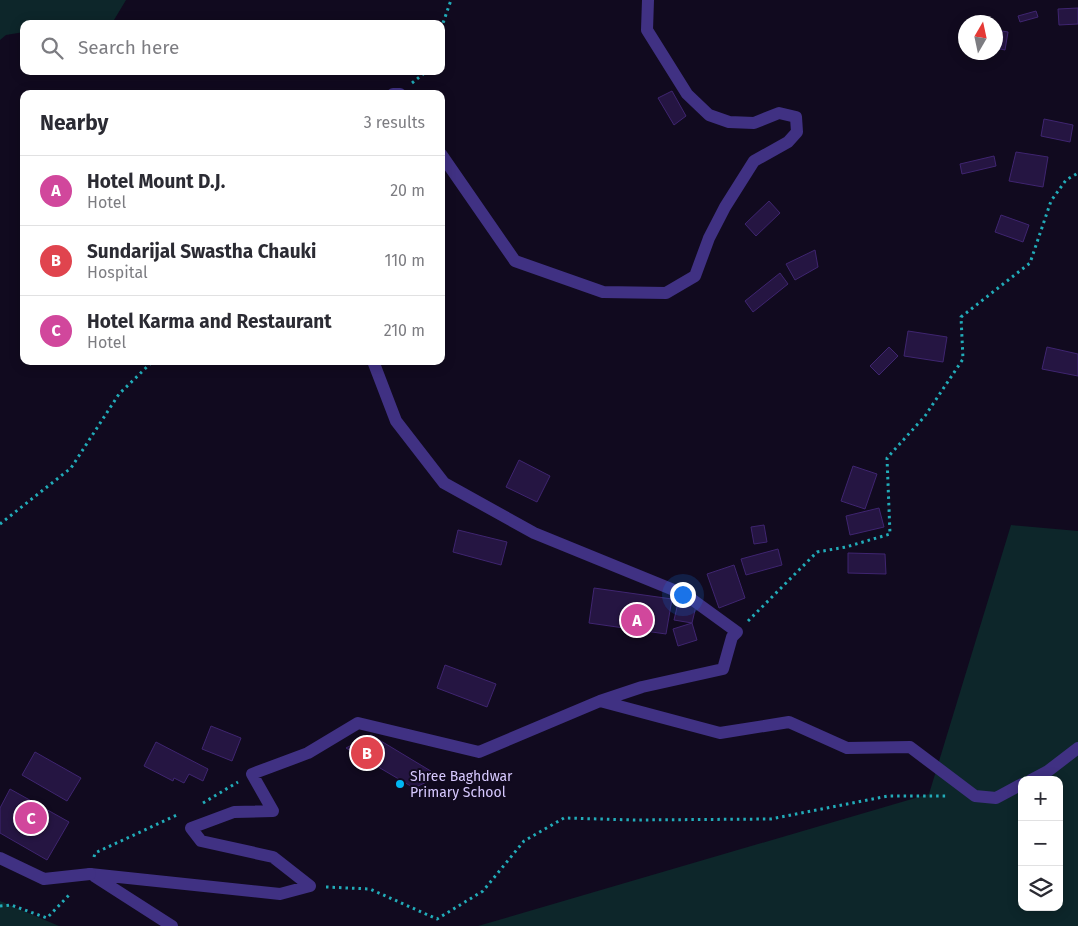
<!DOCTYPE html>
<meta charset="utf-8">
<style>
body{margin:0;font-family:"Fira Sans",sans-serif;background:#f7f7f7;color:#2b2b33}
.controls{position:absolute;right:15px;bottom:15px;display:grid;overflow:hidden;border-radius:10px;box-shadow:0 2px 12px #0003}
.controls button{width:45px;height:45px;display:grid;place-items:center;padding:0;border:0;border-bottom:1px solid #e1e1e2;background:#fff;color:#2b2b33;font:25px sans-serif}
.compass{position:absolute;left:958px;top:15px;width:45px;height:45px;border-radius:50%;background:#fff;box-shadow:0 2px 12px #0003;rotate:9deg}
.you{position:absolute;left:682px;top:594px;width:18px;height:18px;margin:-12px;border:4px solid #fff;border-radius:50%;background:#1a73e8;box-shadow:0 0 0 8px #1a73e833}
.badge{display:grid;place-items:center;width:32px;height:32px;border-radius:50%;background:#111827;color:#fff;font-size:16px;font-weight:700}
.pin{position:absolute;translate:-50% -50%;border:2px solid #fff;box-shadow:0 1px 5px #0006}
.list{margin:0;padding:0;list-style:none}
h2{display:flex;justify-content:space-between;align-items:center;height:65px;margin:0;padding:0 20px;font-size:21px}
h2 small{font-size:16px;font-weight:400;color:#7c7c81}
.list li{display:grid;grid-template-columns:32px 1fr auto;gap:15px;align-items:center;box-sizing:border-box;height:70px;padding:0 20px;border-top:1px solid #e1e1e2}
.list b{display:block;font-size:19px;white-space:nowrap}
.list p{margin:0;font-size:16px;white-space:nowrap;color:#7c7c81}
.list em{font-size:16px;font-style:normal;color:#7c7c81}
.icon{flex:none;width:28px;height:28px;fill:none;stroke:currentColor;stroke-width:2;stroke-linecap:round;stroke-linejoin:round}
.map{position:relative;flex:none;width:1078px;height:926px;overflow:hidden}
.search{position:absolute;background:#fff;box-shadow:0 2px 12px #0003;left:20px;top:20px;width:425px;height:55px;display:flex;align-items:center;gap:12px;box-sizing:border-box;padding:0 18px;border-radius:10px;color:#7c7c81;font-size:19px}
.panel{position:absolute;background:#fff;box-shadow:0 2px 12px #0003;left:20px;top:90px;width:425px;height:275px;border-radius:10px}
.map>svg:first-child{display:block}
</style>
<div class="map">
<svg width="1078" height="926" viewBox="0 0 1078 926">
<rect width="100%" height="100%" fill="#110a1f"/>
<path fill="#0d262a" fill-rule="evenodd" d="M0 0H126L114 20 89 24H24V32L6 35 0 40Z
M1011 525 1078 531V926H478L929 794ZM1022 780H1059V907H1022Z
M0 901 59 926H0Z"/>
<path fill="#251542" stroke="#3f2570" d="M1078 8V24L1059 25 1058 9Z
M1036 11 1038 17 1020 22 1018 16Z
M996 30 1008 32 1005 50 996 48Z
M672 91 686 116 674 125 658 98Z
M1044 119 1073 125 1070 142 1041 136Z
M1016 152 1048 157 1043 187 1009 181Z
M994 156 996 166 962 174 960 164Z
M769 201 780 213 756 236 745 224Z
M1001 215 1029 225 1023 242 995 232Z
M815 250 818 267 795 280 786 264Z
M780 273 788 284 753 312 745 301Z
M908 331 947 337 943 362 904 356Z
M889 347 898 356 879 375 870 366Z
M1047 347 1078 354V376L1042 369Z
M519 460 550 476 537 502 506 487Z
M853 466 877 474 865 509 841 501Z
M879 508 884 527 850 535 846 516Z
M764 525 767 542 754 544 751 527Z
M458 530 507 542 501 565 453 552Z
M778 549 782 565 746 575 741 559Z
M848 553 885 554 886 574 848 573Z
M734 565 745 598 719 608 707 574Z
M594 588 672 599 666 634 589 623Z
M678 603 696 606 692 623 674 620Z
M692 623 697 640 678 646 673 629Z
M445 665 496 684 487 707 437 688Z
M211 726 241 738 232 761 202 749Z
M371 735 439 776 414 788 346 748Z
M156 742 208 769 203 781 189 774 184 783 174 778 173 781 144 766Z
M35 752 81 778 67 801 22 775Z
M10 789 69 822 47 860 0 833V808Z"/>
<g fill="none" stroke-linecap="round" stroke-linejoin="round">
<path stroke="#22acb9" stroke-width="3" stroke-dasharray="2.5 4" stroke-linecap="butt" d="M441 29 451 0
M412 83 427 71
M0 524 71 468 119 394 153 361
M748 621 817 552 846 547 890 534 887 458 925 416 963 359 961 317 1030 263 1051 201 1066 180 1078 173
M203 803 238 782
M94 857 95 853 179 814
M326 887 370 889 437 919 483 891 524 841 564 818 634 820 771 819 888 796H946
M0 906 11 905 47 918 70 894"/>
<path stroke="#403183" stroke-width="12" d="M393 94H400
M441 154 515 261 603 292 666 293 695 276 709 238 725 207 754 161 788 142 797 132 796 117 779 113 754 123 729 122 709 115 687 94 647 30 648 0
M600 701 720 733 789 722 847 748 910 747 975 796 996 798 1022 784
M1031 780 1048 771 1078 748
M90 874 280 894 310 886
M94 876 172 926
M310 886 273 857 201 841 191 828 234 812 273 811 252 774 308 753 358 723 479 752 600 701 642 687 723 669 732 637 737 632 686 595 534 533 444 483 396 421 373 361"/>
<path stroke="#403183" stroke-width="12" d="M0 858 44 879 90 874"/>
</g>
<circle fill="#00b7f4" stroke="#110a1f" stroke-width="2" cx="400" cy="784" r="5"/>
<g text-anchor="middle" dominant-baseline="central" stroke-width="4" stroke-linejoin="round" paint-order="stroke">
<g font-size="14" fill="#d7c9ff" stroke="#110a1f" text-anchor="start">
<text x="410" y="776">Shree Baghdwar<tspan x="410" dy="16">Primary School</tspan></text>
</g>
</g>
</svg>
<div class="controls">
<button>+</button>
<button>−</button>
<button><svg class="icon" aria-label="layers" viewBox="0 0 24 24"><path d="M12 4l9 5-9 5-9-5zM3 14l9 5 9-5"/></svg></button>
</div>
<svg class="compass" viewBox="-18 -18 36 36"><path d="M0-13l5 13h-10z" fill="#e53935"/><path d="M0 13l5-13h-10z" fill="#7c7c81"/></svg>
<div class="you"></div>
<div class="pin badge" style="left:637px;top:620px;background:#d1479c">A</div>
<div class="pin badge" style="left:367px;top:753px;background:#e0444e">B</div>
<div class="pin badge" style="left:31px;top:818px;background:#d1479c">C</div>
<div class="search"><svg class="icon" aria-label="search" viewBox="0 0 24 24"><circle cx="10" cy="10" r="6"/><path d="M15 15l6 6"/></svg>Search here</div>
<section class="panel">
<h2>Nearby<small>3 results</small></h2>
<ul class="list">
<li><span class="badge" style="background:#d1479c">A</span><div><b>Hotel Mount D.J.</b><p>Hotel</p></div><em>20 m</em></li>
<li><span class="badge" style="background:#e0444e">B</span><div><b>Sundarijal Swastha Chauki</b><p>Hospital</p></div><em>110 m</em></li>
<li><span class="badge" style="background:#d1479c">C</span><div><b>Hotel Karma and Restaurant</b><p>Hotel</p></div><em>210 m</em></li>
</ul>
</section>
</div>
